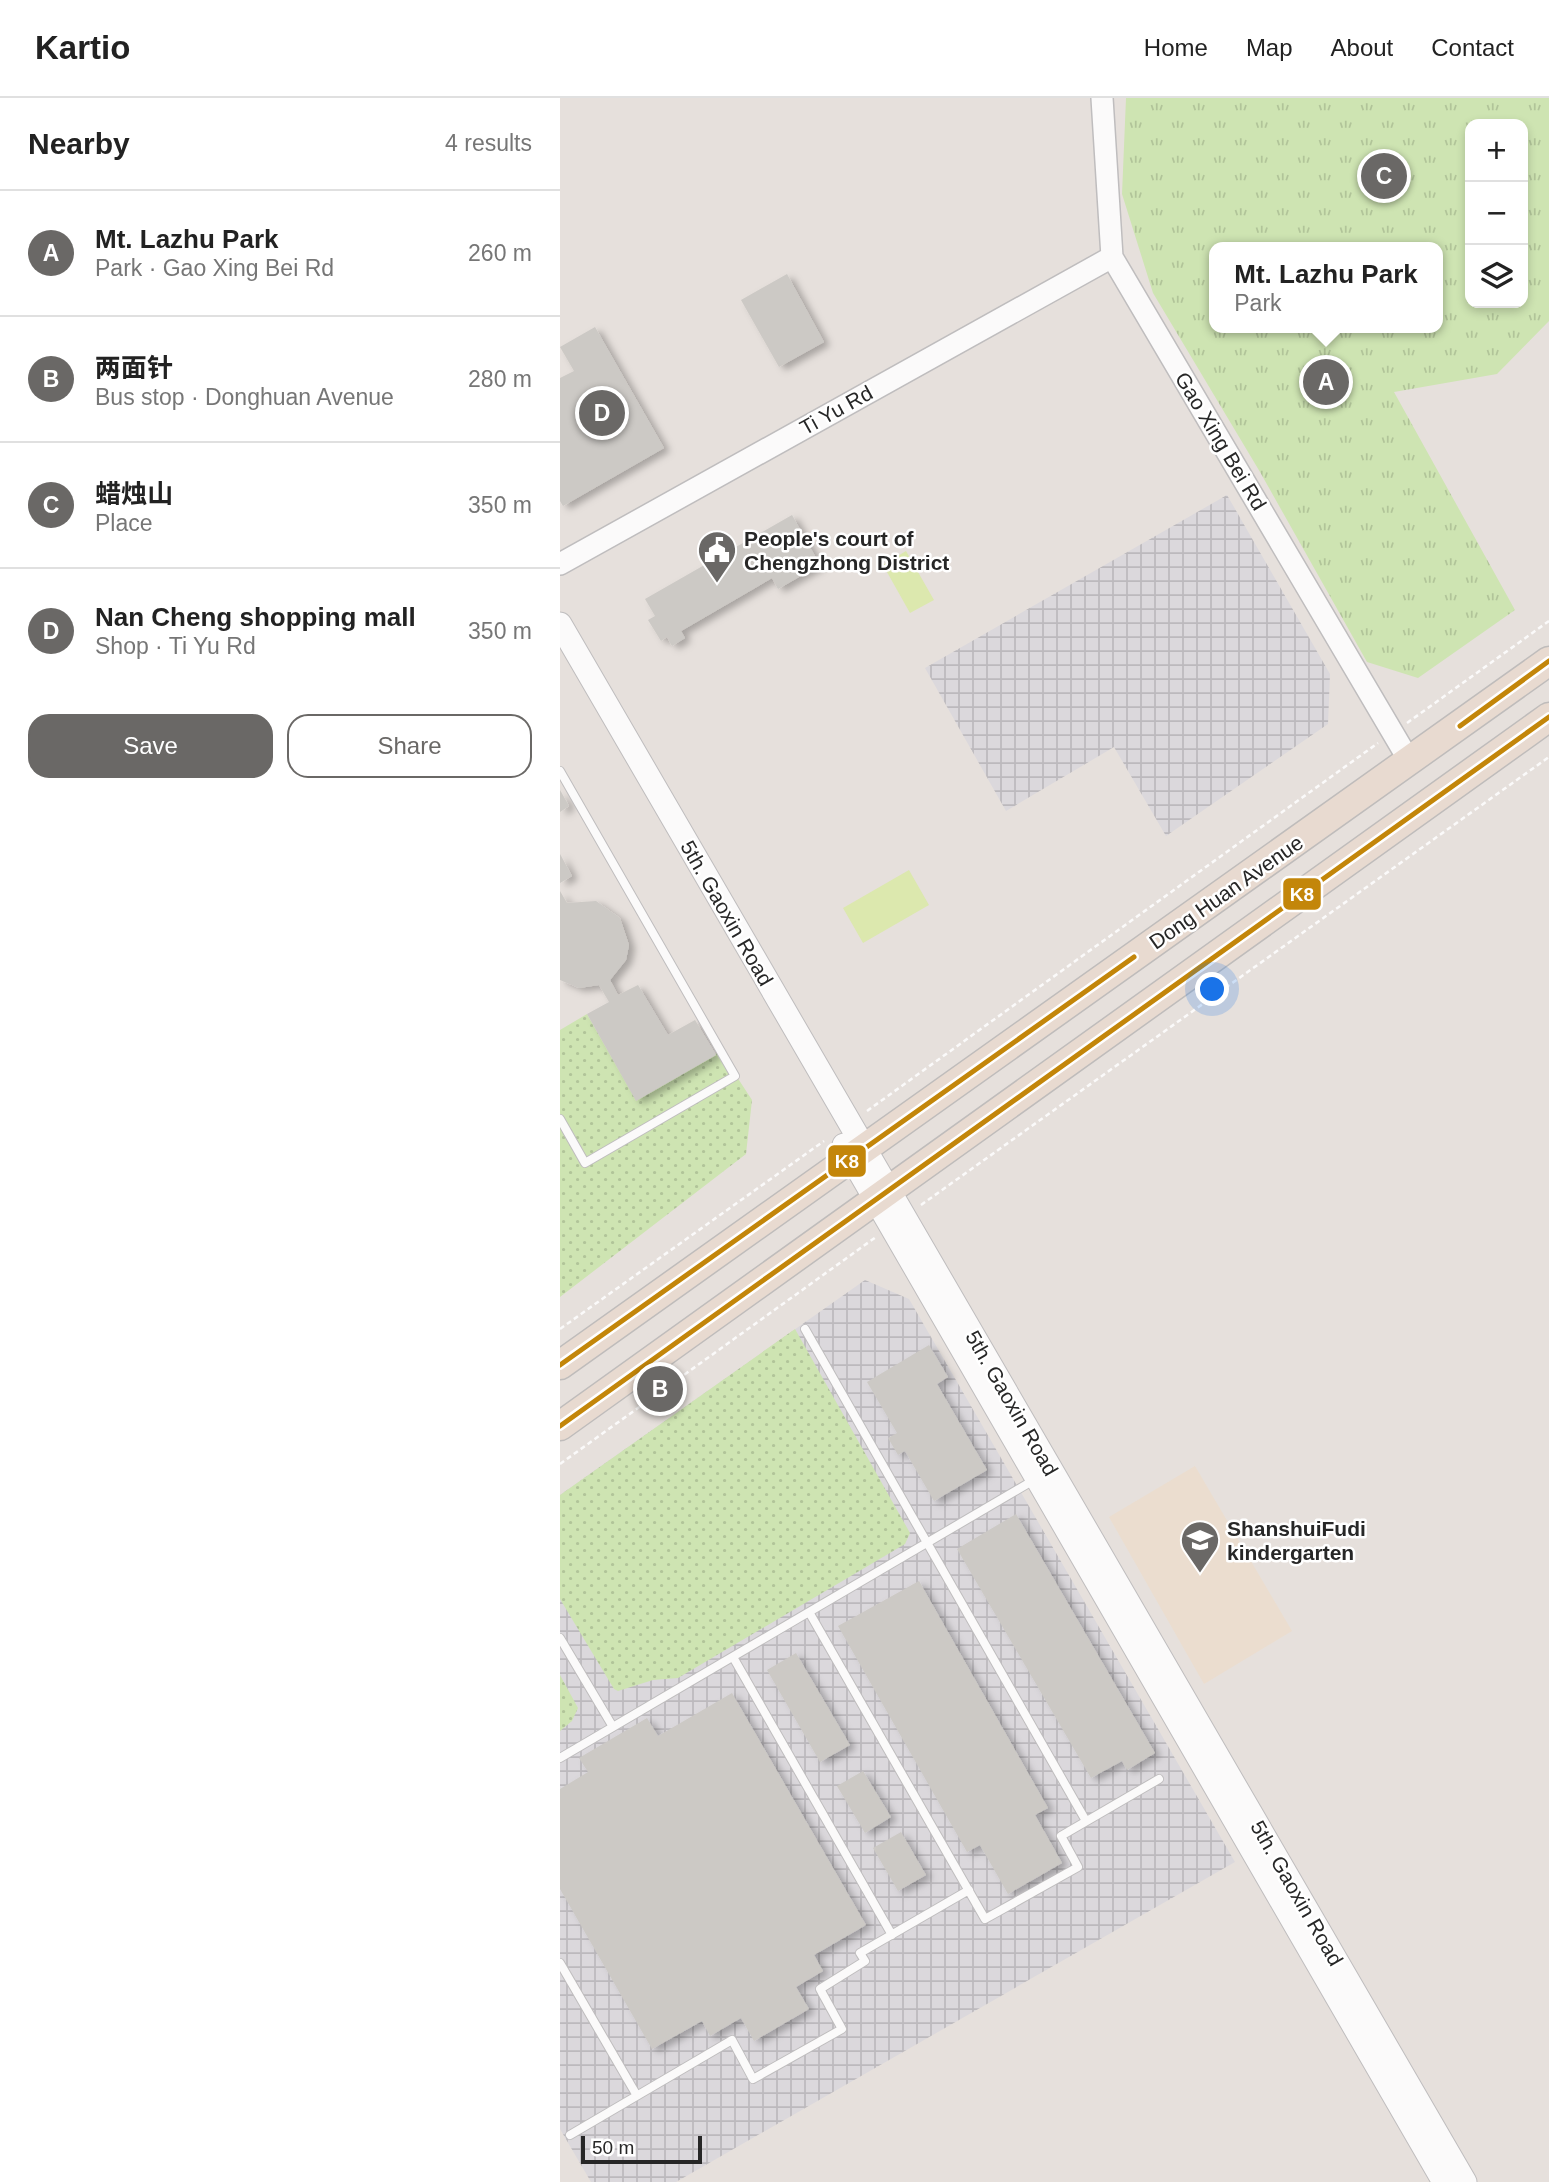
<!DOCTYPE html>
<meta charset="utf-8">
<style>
body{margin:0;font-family:Arial,"Noto Sans SC",sans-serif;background:#f6f6f6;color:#222}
.controls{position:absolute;right:21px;top:21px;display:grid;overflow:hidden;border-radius:14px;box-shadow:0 4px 10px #0003}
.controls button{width:63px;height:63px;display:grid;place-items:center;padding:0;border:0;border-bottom:2px solid #e0e0e0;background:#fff;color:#222;font:35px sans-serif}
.scale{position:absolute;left:21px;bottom:18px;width:121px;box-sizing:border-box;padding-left:7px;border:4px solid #272727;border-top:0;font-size:19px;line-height:24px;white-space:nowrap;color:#272727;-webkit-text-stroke:5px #fff;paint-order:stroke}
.you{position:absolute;left:653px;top:892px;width:24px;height:24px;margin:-18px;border:5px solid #fff;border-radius:50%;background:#1a73e8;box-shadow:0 0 0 10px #1a73e833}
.badge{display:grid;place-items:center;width:46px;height:46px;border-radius:50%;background:#6a6866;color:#fff;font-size:23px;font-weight:700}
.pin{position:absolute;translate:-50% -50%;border:4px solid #fff;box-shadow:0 2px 7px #0006}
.popup{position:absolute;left:649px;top:144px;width:234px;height:91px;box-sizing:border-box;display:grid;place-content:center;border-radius:14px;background:#fff;filter:drop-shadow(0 2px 5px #0005);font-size:23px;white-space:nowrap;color:#767676}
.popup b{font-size:26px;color:#222}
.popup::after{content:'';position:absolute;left:50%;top:100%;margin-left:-14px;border:14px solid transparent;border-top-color:#fff}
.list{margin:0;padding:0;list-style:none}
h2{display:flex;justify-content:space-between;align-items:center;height:91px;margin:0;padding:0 28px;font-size:30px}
h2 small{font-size:23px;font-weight:400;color:#767676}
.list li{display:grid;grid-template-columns:46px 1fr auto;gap:21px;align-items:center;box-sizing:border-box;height:126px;padding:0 28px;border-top:2px solid #e0e0e0}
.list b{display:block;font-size:26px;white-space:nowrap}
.list p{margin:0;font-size:23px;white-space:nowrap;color:#767676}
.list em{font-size:23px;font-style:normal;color:#767676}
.actions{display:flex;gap:14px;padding:21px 28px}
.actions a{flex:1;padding:16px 0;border:2px solid #6a6866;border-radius:21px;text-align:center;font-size:24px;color:#6a6866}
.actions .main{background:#6a6866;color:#fff}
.icon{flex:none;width:38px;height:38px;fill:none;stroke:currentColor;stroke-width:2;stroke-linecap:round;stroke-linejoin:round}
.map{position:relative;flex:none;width:989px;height:2084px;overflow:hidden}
header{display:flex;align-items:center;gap:42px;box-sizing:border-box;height:98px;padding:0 35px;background:#fff;border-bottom:2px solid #e0e0e0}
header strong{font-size:33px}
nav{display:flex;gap:38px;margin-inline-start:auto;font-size:24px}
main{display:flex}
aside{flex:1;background:#fff}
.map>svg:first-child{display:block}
</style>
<header>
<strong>Kartio</strong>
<nav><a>Home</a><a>Map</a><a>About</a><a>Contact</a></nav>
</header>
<main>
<aside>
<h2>Nearby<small>4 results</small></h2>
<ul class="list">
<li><span class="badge">A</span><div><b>Mt. Lazhu Park</b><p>Park · Gao Xing Bei Rd</p></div><em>260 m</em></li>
<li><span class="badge">B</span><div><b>两面针</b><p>Bus stop · Donghuan Avenue</p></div><em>280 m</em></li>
<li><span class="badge">C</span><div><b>蜡烛山</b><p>Place</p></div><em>350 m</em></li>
<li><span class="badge">D</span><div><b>Nan Cheng shopping mall</b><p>Shop · Ti Yu Rd</p></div><em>350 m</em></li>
</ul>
<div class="actions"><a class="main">Save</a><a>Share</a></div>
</aside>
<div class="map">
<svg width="989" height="2084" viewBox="0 0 989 2084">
<defs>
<pattern id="industrial-grid" width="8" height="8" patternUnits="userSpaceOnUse" patternTransform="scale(1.75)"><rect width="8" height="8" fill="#dbd8dc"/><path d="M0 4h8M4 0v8" fill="none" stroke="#bcb9bd"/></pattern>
<pattern id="grass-dots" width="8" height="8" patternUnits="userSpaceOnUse" patternTransform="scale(1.75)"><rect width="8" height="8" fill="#cee4b2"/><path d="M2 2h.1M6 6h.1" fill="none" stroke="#b1c499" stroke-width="1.8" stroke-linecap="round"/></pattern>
<pattern id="park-tufts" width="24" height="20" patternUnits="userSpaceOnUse" patternTransform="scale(1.75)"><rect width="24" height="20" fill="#cee4b2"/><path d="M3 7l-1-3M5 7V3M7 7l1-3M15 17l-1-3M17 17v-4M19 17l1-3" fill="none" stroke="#b1c499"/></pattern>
<filter id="shadow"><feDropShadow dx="6" dy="3.5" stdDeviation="3.5" flood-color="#0004"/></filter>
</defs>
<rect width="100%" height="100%" fill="#e6e0dc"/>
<path fill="url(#industrial-grid)" d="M667 397 770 576 768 626 606 738 554 649 446 713 365 570Z
M305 1182 349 1201 675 1764 116 2084H31L0 2031V1397Z"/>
<path fill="#ebddcf" d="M635 1368 732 1533 644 1586 549 1419Z"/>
<path fill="url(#grass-dots)" d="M27 916 76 1002 160 953 192 1002 186 1056 0 1199V932Z
M235 1231 350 1435 345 1446 118 1580 93 1582 58 1593 54 1591 0 1501V1397Z
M0 1577 18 1610 12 1623 0 1633Z"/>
<path fill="url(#park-tufts)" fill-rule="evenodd" d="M566 0H989V223L937 276 834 294 955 512 858 580 807 564 700 374 593 195 562 96ZM910 26H963V205H910ZM654 149H878V230H654Z"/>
<path fill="#dce8ae" d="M346 453 374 502 350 515 323 467Z
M349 772 369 807 303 845 283 810Z"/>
<path fill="#ccc9c5" filter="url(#shadow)" d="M227 176 264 244 219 269 181 202Z
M35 229 104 350 3 408 0 403V280L14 273 0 249Z
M232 417 260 467 218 491 212 480 121 533 125 540 112 548 107 539 101 543 88 522 95 518 85 501Z
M0 692 9 708 0 714Z
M0 756 12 778 0 785Z
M0 793 7 805 36 803 60 820 69 847 66 862 50 882 58 897 78 887 108 937 135 922 156 957 76 1003 27 916 49 904 39 887 19 890 0 882Z
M369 1247 388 1279 377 1286 427 1372 374 1403 345 1353 338 1357 328 1340 337 1335 307 1284Z
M456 1416 595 1655 567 1672 562 1663 531 1680 397 1451Z
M359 1483 488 1710 475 1717 502 1765 448 1796 420 1747 407 1754 278 1528Z
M236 1555 290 1647 260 1664 207 1572Z
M172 1595 306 1827 254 1857 263 1873 236 1889 249 1911 194 1943 181 1920 150 1938 142 1923 92 1951 0 1791V1691L28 1674 19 1660 87 1620 98 1638Z
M303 1673 331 1719 305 1735 277 1688Z
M341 1734 366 1777 338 1793 313 1750Z"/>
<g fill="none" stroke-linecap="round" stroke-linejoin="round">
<g stroke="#bfbdbe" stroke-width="10">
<path id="service" d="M0 673 175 978 25 1065 0 1021
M245 1231 526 1723
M249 1514 425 1821 518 1769 501 1738 599 1681
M0 1540 53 1629
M173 1559 332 1837
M0 1660 474 1382
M0 1865 76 1996
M10 2037 172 1942 193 1981 282 1931 260 1891 305 1863 300 1855 409 1792"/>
</g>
<g stroke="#bfbdbe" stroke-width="24">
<path id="tertiary" d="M542 0 552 159 850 664
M0 466 552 159"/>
</g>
<g stroke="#bfbdbe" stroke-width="25">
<path id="secondary" d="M0 526 905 2084
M284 1047 884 2084"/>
</g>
<g stroke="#bfbcbb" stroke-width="31">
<path id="trunk" d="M0 1267 989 563
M0 1328 989 619"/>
</g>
<path stroke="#fbfafa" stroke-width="2.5" stroke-dasharray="5 3.5" stroke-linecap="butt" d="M847 625 989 523
M307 1013 818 645
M361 1107 989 659
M0 1231 264 1043
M0 1366 316 1139"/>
<use href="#service" stroke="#fbfafa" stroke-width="8"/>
<use href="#tertiary" stroke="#fbfafa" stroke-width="21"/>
<use href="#secondary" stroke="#fbfafa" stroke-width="23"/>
<use href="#trunk" stroke="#e8dad0" stroke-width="28"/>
<g stroke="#fff" stroke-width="10">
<path id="bus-1" d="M900 628 989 563
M0 1267 574 859
M0 1328 989 619"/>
</g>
<use href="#bus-1" stroke="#c3860a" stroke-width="5"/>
</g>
<defs>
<g id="civic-pin" transform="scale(2.0125)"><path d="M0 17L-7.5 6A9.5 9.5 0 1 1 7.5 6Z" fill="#6a6866" stroke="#fff"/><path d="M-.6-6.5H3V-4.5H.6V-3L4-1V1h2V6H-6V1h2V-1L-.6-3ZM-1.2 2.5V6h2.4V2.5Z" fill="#fff"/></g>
<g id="school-pin" transform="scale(2.0125)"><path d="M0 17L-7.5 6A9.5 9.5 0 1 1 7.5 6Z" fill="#6a6866" stroke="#fff"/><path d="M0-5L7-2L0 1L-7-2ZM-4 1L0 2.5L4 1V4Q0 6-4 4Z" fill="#fff"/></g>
</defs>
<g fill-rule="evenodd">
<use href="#civic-pin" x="157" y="452"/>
<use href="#school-pin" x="640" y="1442"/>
</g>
<g text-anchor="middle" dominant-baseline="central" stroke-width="5" stroke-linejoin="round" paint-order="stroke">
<g font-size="21" fill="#272727" stroke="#fff">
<text transform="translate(276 312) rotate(-29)">Ti Yu Rd</text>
<text transform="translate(661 343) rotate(59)">Gao Xing Bei Rd</text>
<text transform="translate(666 794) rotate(-35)">Dong Huan Avenue</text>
<text transform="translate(167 815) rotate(60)">5th. Gaoxin Road</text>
<text transform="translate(452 1305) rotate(60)">5th. Gaoxin Road</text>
<text transform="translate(737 1795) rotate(60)">5th. Gaoxin Road</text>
</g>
<g font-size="21" font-weight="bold" fill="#272727" stroke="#fff" text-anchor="start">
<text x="184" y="440">People's court of<tspan x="184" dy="24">Chengzhong District</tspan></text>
<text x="667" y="1430">ShanshuiFudi<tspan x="667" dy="24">kindergarten</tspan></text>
</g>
</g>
<g stroke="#fff" stroke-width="2.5">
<rect x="722" y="779" width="40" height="34" rx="7" fill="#c3860a"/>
<rect x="267" y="1046" width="40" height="34" rx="7" fill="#c3860a"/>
</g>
<g font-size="19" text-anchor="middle" font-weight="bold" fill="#fff">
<text x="742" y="803">K8</text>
<text x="287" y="1070">K8</text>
</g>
</svg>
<div class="controls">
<button>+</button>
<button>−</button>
<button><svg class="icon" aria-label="layers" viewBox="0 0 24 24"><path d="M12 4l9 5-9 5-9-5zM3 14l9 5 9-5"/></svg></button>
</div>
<div class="scale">50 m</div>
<div class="you"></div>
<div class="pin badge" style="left:766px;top:284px">A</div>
<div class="popup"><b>Mt. Lazhu Park</b>Park</div>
<div class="pin badge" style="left:100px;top:1291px">B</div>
<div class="pin badge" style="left:824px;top:78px">C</div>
<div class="pin badge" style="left:42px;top:315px">D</div>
</div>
</main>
